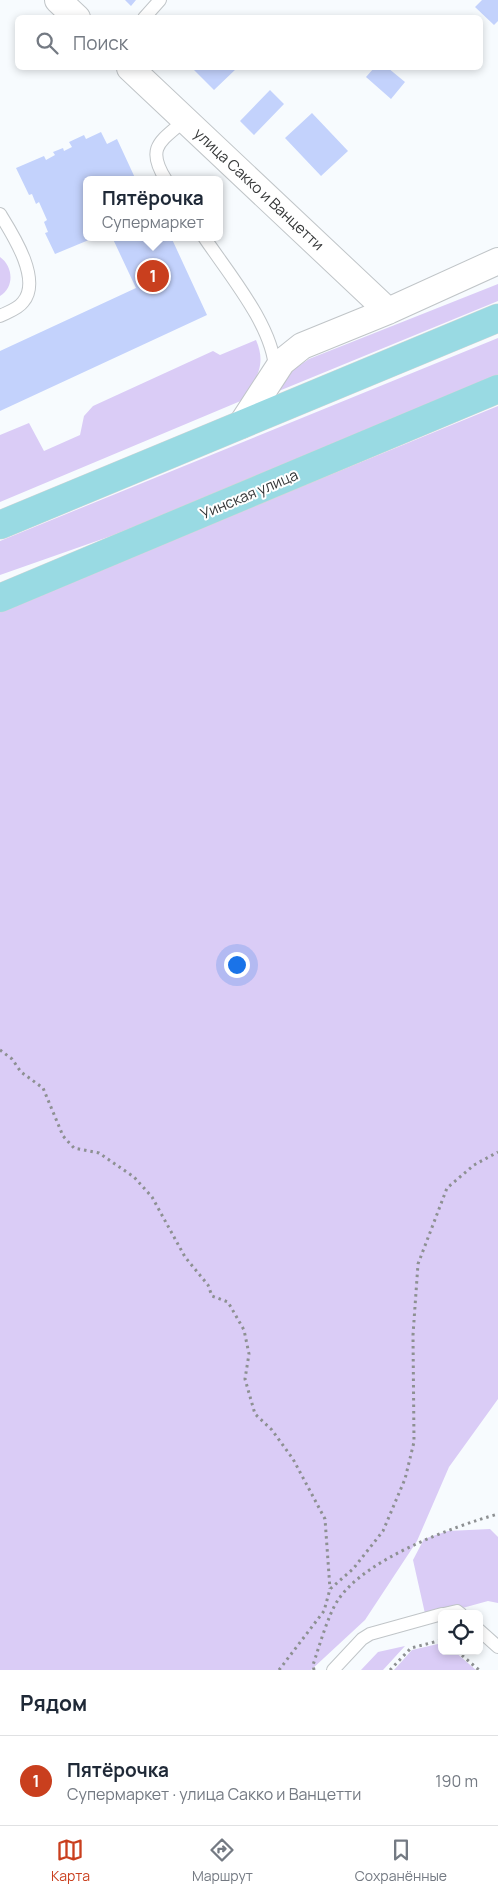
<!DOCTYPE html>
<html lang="ru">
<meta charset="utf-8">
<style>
body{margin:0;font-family:Manrope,sans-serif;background:#f2f2f3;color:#1f2937}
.controls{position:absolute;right:15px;bottom:15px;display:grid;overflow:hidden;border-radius:8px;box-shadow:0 2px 8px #0003}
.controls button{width:45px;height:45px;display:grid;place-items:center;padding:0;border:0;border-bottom:1px solid #e0e1e3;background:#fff;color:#1f2937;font:25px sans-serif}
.you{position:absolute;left:236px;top:964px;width:18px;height:18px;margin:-12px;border:4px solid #fff;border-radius:50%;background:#1a73e8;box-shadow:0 0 0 8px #1a73e833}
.badge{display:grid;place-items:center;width:32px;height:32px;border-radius:50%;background:#c93f1e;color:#fff;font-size:16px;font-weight:700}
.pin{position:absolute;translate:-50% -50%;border:2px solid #fff;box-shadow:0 1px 5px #0006}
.popup{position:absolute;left:83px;top:176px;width:140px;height:65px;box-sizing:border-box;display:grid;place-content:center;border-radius:8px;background:#fff;filter:drop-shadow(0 1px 4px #0005);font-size:16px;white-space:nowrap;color:#747a83}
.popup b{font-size:19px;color:#1f2937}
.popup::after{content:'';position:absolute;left:50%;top:100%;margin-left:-10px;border:10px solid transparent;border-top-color:#fff}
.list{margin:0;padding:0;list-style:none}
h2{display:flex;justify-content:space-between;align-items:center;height:65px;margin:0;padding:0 20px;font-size:21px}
h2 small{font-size:16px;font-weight:400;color:#747a83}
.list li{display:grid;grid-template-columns:32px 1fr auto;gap:15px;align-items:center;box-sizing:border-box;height:90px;padding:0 20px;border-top:1px solid #e0e1e3}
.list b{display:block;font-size:19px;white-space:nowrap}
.list p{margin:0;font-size:16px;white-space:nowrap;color:#747a83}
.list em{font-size:16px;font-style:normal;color:#747a83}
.icon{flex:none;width:28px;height:28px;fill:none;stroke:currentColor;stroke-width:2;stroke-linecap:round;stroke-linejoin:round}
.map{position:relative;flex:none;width:498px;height:1670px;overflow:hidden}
.search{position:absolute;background:#fff;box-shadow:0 2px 8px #0003;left:15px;right:15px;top:15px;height:55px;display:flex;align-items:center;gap:12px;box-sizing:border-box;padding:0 18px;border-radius:8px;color:#747a83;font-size:19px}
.sheet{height:155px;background:#fff}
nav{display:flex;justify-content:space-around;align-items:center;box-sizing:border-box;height:70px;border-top:1px solid #e0e1e3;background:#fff;font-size:14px;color:#747a83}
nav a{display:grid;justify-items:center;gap:2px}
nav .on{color:#c93f1e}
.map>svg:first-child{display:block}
</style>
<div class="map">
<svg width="498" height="1670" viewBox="0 0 498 1670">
<rect width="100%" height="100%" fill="#f7fbfe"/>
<path fill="#daccf6" d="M0 257C13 266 15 287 0 296Z
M498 284V301L274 393 293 370 309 359Z
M498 338V378L111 536 0 575V541Z
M256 340C267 365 256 379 243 400L0 502V435L29 423 44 451 80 435 84 416 93 406 213 351 220 355Z
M498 406V1399L449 1467 417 1541 365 1620 311 1670H0V610Z
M490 1529 498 1537V1603L488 1601 426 1618 413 1560 424 1539 448 1531Z
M442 1643V1651H454L476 1670H394L412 1650Z
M405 1646 383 1670H361L378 1652Z"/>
<path fill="#c3d2fc" d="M125 0H136L131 6Z
M482 0H498V21L494 25 475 7Z
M192 68H237L214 90Z
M374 68H388L405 82 391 99 366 77Z
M270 90 284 104 254 135 240 121Z
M312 113 348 151 321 176 285 138Z
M101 132 107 144 117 139 136 180H87V237H96L55 254 45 233 48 232 44 222 47 220 39 202 36 204 32 194 29 195 16 168 44 156 46 160 55 155 53 152 63 148 64 151 72 147 69 142 84 135 86 139Z
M112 237H171L207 315 0 411V351L136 288Z"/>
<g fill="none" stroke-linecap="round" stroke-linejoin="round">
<g stroke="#c0c5c8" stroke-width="14">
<path id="service" d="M144 18 160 0
M166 180C145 147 161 141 185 120
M0 214C13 235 42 280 23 302 18 309 8 312 0 316
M204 237C228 273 273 326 275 369
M444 1614 457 1611 461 1614
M479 1630 498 1647
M333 1670 362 1639 370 1634 442 1614"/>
</g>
<g stroke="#c0c5c8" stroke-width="28">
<path id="minor" d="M58 0 77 18
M130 68 388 311
M241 425 282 362 302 346 388 311 498 261"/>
</g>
<g stroke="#d7d7d7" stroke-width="29">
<path id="primary" d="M0 525 498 318
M0 598 498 389"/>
</g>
<path stroke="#8d9092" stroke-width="3" stroke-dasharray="2.5 4" stroke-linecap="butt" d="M0 1050 12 1059 21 1072 43 1088 63 1136 74 1148 99 1153 134 1177 152 1197 185 1257 208 1285 212 1296 228 1302 244 1330 249 1354 245 1379 255 1414 272 1430 293 1459 325 1519 330 1589
M457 1651 479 1670
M279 1670 324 1611 330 1589 353 1569 383 1531 405 1479 414 1442 413 1335 418 1264 447 1188 474 1165 498 1152
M314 1670 313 1665C319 1647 328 1615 338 1600 365 1559 452 1527 498 1514
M390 1670 411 1648 442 1640"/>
<use href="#service" stroke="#fff" stroke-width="12"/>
<use href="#minor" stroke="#fff" stroke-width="26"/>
<use href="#primary" stroke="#99dae3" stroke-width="28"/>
</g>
<g text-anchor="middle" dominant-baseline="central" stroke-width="4" stroke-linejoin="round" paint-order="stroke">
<g font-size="15" fill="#363839" stroke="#fff">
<text transform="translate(259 189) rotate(43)">улица Сакко и Ванцетти</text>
<text transform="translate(249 494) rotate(-23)">Уинская улица</text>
</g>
</g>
</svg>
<div class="controls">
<button><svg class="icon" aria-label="locate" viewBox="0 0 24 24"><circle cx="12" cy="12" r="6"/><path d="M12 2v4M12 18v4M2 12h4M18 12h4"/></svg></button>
</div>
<div class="you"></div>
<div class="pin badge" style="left:153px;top:276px">1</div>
<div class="popup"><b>Пятёрочка</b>Супермаркет</div>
<div class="search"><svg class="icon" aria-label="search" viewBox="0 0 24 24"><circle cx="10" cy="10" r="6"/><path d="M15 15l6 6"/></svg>Поиск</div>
</div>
<section class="sheet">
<h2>Рядом<small></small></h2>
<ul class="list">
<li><span class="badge">1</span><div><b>Пятёрочка</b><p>Супермаркет · улица Сакко и Ванцетти</p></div><em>190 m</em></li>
</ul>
</section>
<nav>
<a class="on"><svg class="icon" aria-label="map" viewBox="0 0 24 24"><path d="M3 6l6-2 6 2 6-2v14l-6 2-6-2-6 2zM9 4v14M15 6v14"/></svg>Карта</a>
<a><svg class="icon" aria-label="directions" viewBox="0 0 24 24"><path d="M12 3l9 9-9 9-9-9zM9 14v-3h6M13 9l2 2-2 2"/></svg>Маршрут</a>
<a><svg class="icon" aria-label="saved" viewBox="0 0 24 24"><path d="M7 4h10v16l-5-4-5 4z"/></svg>Сохранённые</a>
</nav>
